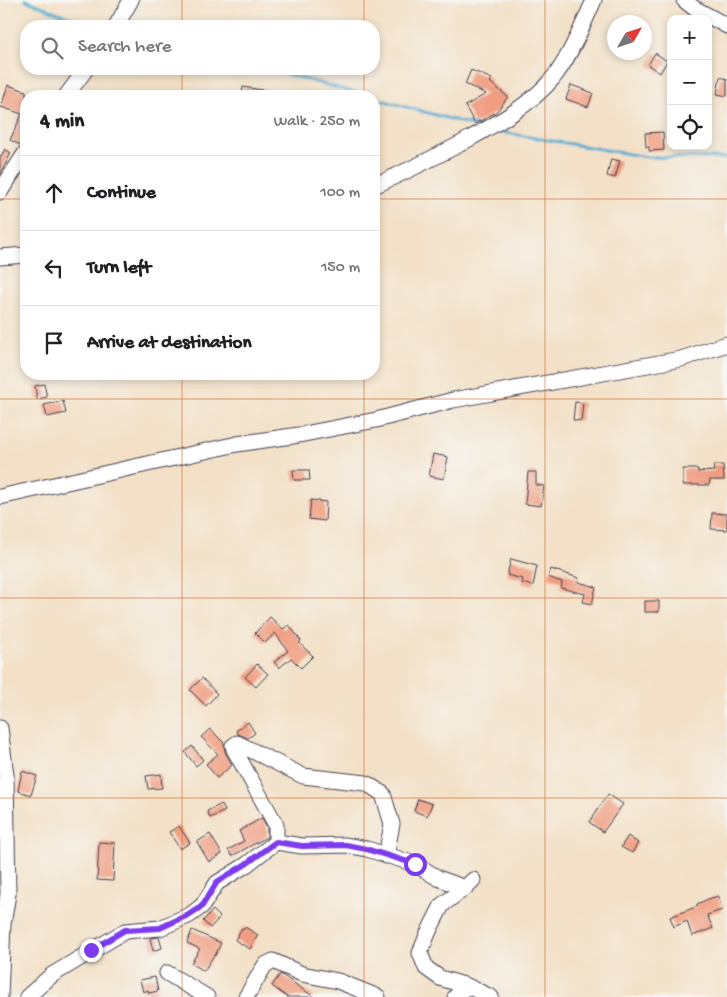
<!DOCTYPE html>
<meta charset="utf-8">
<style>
body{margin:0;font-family:"Gochi Hand",sans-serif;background:#f6f6f6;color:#202124}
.controls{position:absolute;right:15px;top:15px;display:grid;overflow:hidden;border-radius:10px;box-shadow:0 2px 8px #0003}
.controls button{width:45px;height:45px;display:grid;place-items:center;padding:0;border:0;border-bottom:1px solid #e0e0e0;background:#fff;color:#202124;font:25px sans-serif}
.compass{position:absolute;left:607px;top:15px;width:45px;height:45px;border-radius:50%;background:#fff;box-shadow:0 2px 8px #0003;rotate:51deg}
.stop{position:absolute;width:15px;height:15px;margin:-11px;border:4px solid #7c3aed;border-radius:50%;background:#fff}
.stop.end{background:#7c3aed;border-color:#fff;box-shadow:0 1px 5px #0008}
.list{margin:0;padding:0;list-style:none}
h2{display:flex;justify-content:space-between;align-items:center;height:65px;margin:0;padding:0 20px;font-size:21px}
h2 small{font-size:16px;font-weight:400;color:#757577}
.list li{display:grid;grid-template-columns:32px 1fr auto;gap:15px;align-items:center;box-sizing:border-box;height:75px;padding:0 20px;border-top:1px solid #e0e0e0}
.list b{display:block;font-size:19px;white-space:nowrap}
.list em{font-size:16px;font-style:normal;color:#757577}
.icon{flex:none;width:28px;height:28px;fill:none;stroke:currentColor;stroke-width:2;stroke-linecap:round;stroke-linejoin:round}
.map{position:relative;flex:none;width:727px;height:997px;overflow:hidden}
.search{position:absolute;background:#fff;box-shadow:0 2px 8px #0003;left:20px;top:20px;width:360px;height:55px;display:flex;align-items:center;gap:12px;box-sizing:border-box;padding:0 18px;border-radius:20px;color:#757577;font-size:19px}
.panel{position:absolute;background:#fff;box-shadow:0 2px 8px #0003;left:20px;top:90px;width:360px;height:290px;border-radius:20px}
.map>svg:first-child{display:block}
</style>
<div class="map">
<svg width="727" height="997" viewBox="0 0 727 997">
<rect width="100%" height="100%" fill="#f6f6f2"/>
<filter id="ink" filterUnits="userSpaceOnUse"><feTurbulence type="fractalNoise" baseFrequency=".02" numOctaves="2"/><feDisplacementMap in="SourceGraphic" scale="10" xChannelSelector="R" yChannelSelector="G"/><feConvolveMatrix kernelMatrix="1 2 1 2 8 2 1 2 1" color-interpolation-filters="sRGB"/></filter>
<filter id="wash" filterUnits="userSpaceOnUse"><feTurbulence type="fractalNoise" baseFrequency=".0096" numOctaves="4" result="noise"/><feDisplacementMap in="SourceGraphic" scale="20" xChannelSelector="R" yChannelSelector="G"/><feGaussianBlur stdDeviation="1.12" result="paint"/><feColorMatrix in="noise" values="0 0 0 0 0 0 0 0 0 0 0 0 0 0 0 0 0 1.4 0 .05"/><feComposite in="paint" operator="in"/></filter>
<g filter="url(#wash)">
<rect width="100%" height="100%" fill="#f3e0c6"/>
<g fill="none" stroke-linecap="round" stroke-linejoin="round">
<path stroke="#56abd2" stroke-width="3" d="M25 0 92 26
M267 69 368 96
M374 98 479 127
M495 131 647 157 727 158"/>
</g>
<g id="blocks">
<path fill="#f09c7f" d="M655 53 667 61 660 73 648 65Z
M471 70 492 79 490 82 508 97 496 112 475 124 465 106 486 94 465 84Z
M720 77 727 79V96L717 94Z
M8 85 26 91V140L25 143 20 145 10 140 22 114 1 107Z
M571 85 593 93 588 107 566 99Z
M243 87 275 92V96H255L242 94Z
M663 132 664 150 649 151V147H646L645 133Z
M5 149 11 153 0 175V158Z
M611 159 620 161 615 178 607 176Z
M44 384 47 397 37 399 35 386Z
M63 401 66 413 47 417 44 405Z
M575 402 583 403 581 421 573 420Z
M433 454 448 457 444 479 429 476Z
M713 465H723L724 480H710L709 485H683V469H698V472L714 471Z
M293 470H309L310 480H294Z
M528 472H536V485L544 486 541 506 525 504Z
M311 500 326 502 325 521 309 519Z
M712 513 727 514V530L711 529Z
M511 559 537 566 533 586 522 583 523 579 507 575Z
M551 569 579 578 578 582 596 587 592 604 583 602 585 594 561 588 562 582 548 577Z
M645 601H659V612H645Z
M270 617 283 629 289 625 301 641 299 643 313 656 301 668 291 658 279 668 274 662 288 651 275 633 265 643 255 633Z
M257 664 268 674 256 687 245 677Z
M202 678 217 694 206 706 190 690Z
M248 722 255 733 248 738 238 734 236 731Z
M210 729 224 743 225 752 232 765 217 778 206 764 218 754 201 737Z
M192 746 203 760 196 766 185 752Z
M22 771 37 776 31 795 18 791Z
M161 774 162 788 148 789 146 776Z
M608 794 623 804 603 832 589 822Z
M418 799 432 804 427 816 414 811Z
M222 804 225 811 210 818 207 811Z
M262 818 267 827V837L232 856 228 850 244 841 239 831Z
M179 826 190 843 180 849 169 832Z
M210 834 222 854 209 862 197 842Z
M628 836 638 843 632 853 621 847Z
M99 842 115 843 113 881 97 880Z
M718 896 722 910 707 915 713 928 692 936 687 921 674 927 670 917 698 906 697 904 708 899Z
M213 910 220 917 210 928 203 921Z
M245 927 258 935 250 949 235 940 242 928 244 929Z
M192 930 221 943 215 956 214 955 204 971 191 963 200 949 187 943Z
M159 937 162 948 153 951 150 938Z
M280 974 282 975 314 997H287L272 986Z
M155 977 158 991 149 993 148 990 143 992 140 980Z"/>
</g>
</g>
<g filter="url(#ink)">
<use href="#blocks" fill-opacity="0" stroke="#413e50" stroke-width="1"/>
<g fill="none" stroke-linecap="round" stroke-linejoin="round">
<g stroke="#413e50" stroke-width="17">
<path id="minor" d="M684 0 694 8 727 26
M116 26 131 0
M66 96 86 69
M374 186C403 173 431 159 460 144 492 126 529 107 553 78 568 61 585 21 594 0
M0 192 26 152
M0 257 26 255
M0 497 237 444 299 435 376 420 453 400 681 359 727 344
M0 728 6 775 8 894 3 924 0 997
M276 842V825L234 749 233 746 237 743 303 776 366 783 383 794 392 824 386 856
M465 888 442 905 428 933 420 953 426 968 440 978 467 986
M167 973 207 997
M27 997 52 975 125 931 160 928 190 915 202 906 217 883 246 865 276 842 302 846 346 845 367 849 415 864 438 878 465 888 473 880
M246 997 265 965 273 961 302 974 338 981 378 997
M455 997 467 986 491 997"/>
</g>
<use href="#minor" stroke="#fff" stroke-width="15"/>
</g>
</g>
<g fill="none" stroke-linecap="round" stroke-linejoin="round" filter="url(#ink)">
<path stroke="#7c3aed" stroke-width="6" d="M91 950 125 930 160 928 190 914 202 906 217 882 246 864 276 842 302 846 346 845 366 849 415 864"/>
</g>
<path fill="none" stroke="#d45411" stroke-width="1" stroke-opacity="0.55" d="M182 0V26M364 0V26M545 0V997M182 69V96M364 69V96M0 199H26M374 199H727M182 374V997M364 374V997M0 399H727M0 598H727M0 798H727"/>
</svg>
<div class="controls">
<button>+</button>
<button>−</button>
<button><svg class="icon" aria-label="locate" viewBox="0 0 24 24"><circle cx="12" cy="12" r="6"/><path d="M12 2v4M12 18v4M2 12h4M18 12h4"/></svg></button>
</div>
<svg class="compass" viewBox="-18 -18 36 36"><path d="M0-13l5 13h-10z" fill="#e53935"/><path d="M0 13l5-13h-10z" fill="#757577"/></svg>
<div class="stop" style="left:415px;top:864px"></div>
<div class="stop end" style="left:91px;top:950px"></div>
<div class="search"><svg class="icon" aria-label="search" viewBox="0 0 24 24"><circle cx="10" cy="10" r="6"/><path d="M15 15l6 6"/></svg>Search here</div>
<section class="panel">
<h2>4 min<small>Walk · 250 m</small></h2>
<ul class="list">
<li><svg class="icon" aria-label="ahead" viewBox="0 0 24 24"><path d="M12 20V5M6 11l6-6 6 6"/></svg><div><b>Continue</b></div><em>100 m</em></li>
<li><svg class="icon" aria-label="left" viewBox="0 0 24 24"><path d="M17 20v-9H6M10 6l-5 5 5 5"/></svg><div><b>Turn left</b></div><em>150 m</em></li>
<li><svg class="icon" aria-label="arrive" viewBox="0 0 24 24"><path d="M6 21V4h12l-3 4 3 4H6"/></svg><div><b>Arrive at destination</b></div></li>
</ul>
</section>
</div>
